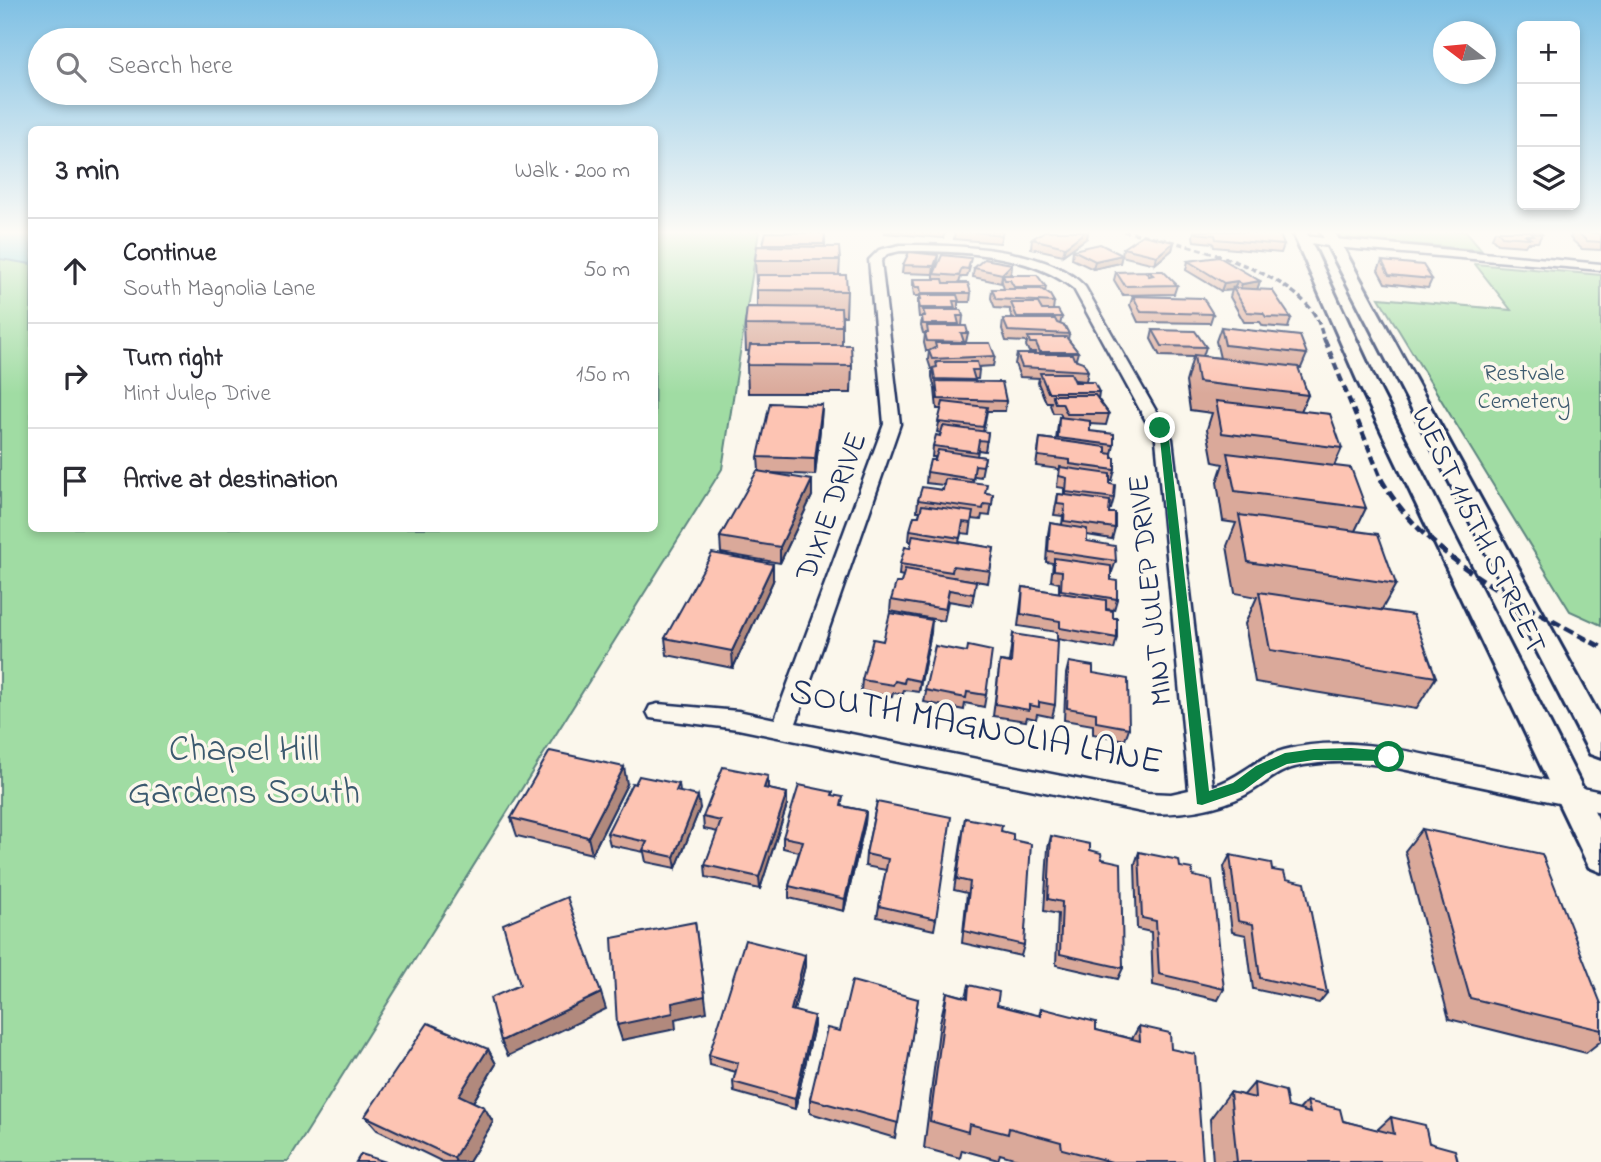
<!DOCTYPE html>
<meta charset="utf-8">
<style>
body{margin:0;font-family:"Indie Flower",sans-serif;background:#f7f7f7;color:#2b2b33}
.controls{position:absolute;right:21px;top:21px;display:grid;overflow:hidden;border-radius:10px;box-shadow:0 4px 10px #0003}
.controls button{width:63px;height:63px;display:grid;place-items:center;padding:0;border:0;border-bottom:2px solid #e1e1e2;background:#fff;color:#2b2b33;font:35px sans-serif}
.compass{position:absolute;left:1433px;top:21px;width:63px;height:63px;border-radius:50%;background:#fff;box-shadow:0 4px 10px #0003;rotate:286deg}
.stop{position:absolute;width:21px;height:21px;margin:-16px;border:5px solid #0b8043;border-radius:50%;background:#fff}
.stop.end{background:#0b8043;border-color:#fff;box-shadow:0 2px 7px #0008}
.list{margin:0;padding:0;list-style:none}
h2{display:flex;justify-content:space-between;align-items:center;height:91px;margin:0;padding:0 28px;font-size:30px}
h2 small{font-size:23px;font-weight:400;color:#7c7c81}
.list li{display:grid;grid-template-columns:46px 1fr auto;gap:21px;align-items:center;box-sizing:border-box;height:105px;padding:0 28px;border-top:2px solid #e1e1e2}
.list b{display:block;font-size:26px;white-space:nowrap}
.list p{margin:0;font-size:23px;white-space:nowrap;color:#7c7c81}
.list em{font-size:23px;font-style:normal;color:#7c7c81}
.icon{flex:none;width:38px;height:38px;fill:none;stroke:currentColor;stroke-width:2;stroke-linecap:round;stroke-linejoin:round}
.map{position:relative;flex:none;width:1601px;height:1162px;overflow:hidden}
.search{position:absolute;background:#fff;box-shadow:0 4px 10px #0003;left:28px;top:28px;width:630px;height:77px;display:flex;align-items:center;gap:18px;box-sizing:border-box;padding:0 24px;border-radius:38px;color:#7c7c81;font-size:26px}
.panel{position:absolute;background:#fff;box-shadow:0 4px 10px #0003;left:28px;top:126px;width:630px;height:406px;border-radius:10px}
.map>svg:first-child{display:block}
</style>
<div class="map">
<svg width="1601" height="1162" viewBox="0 0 1601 1162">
<rect width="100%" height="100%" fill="#fbf7ec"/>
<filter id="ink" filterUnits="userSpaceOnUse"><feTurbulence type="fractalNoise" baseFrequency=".0143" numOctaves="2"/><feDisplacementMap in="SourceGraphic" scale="14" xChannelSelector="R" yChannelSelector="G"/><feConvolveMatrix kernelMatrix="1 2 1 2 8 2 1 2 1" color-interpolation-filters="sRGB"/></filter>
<g filter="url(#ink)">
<path fill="#a0dca3" stroke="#5e8680" stroke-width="2" d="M0 231H31L32 528H654L655 231H759L722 469 288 1162H0Z
M1337 231H1466L1482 250 1341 238Z
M1475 264 1601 275V625L1570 611 1379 298 1511 310Z"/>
<path fill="#82d2dd" stroke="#5991aa" stroke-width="2" d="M0 231H31V264L0 259Z"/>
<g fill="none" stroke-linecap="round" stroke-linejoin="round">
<g stroke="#1b2f5e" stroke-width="5">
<path id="minor" d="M1303 236 1601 264V270L1334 247 1299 241V237Z
M900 245C952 245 1047 246 1085 287L1172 439 1213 786C1239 779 1257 757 1284 750 1344 734 1406 751 1464 763 1510 773 1555 782 1601 792V812C1552 802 1503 791 1455 781 1408 770 1360 757 1312 764 1276 768 1273 780 1245 795 1216 810 1180 815 1147 813L738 729 650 718 647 712 650 706 658 704 738 711 775 719 884 424 869 260 879 250ZM900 251C957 251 1028 252 1074 289L1156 439 1189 790 1171 794 1147 793 796 723 900 424 881 261 887 254Z"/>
</g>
<g stroke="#1b2f5e" stroke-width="6">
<path id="tertiary" d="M1292 231H1306L1376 382 1601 824V872L1589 867 1358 382Z
M1320 231H1334L1601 719V758L1590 754Z"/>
</g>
<use href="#minor" fill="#fbf7ec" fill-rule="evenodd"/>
<use href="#tertiary" fill="#fbf7ec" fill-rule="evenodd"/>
<path stroke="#1b2f5e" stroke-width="3.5" stroke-dasharray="6 3.5" stroke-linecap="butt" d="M1123 231C1174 240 1289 268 1316 317 1320 324 1322 334 1325 342"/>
<path stroke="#1b2f5e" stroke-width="4.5" stroke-dasharray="8 4.5" stroke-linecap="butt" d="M1325 340 1382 481"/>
<path stroke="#1b2f5e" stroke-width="5" stroke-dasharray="10 5" stroke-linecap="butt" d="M1381 479C1427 560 1522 604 1601 647"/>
</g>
<path fill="#daa99a" stroke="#1b2f5e" stroke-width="2" d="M885 231H946L943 238 885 233Z
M955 231H1003L1000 243 954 239Z
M1045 231H1088L1087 238 1063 255 1031 248 1032 239Z
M1194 231H1238L1284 245 1281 253 1214 247 1213 243 1194 241 1193 236Z
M1495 231H1539L1542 234 1538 242H1529V243H1527L1525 246 1498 244 1492 238Z
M1574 231H1601V250L1582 249 1570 238Z
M825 233V247L840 260 839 275 847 291 846 316H842V345L852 366 851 393H748L747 365 749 351H746L745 325 757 307V284H756L755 260 763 246V244Z
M1174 242 1172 250 1155 264 1121 256 1120 263 1093 269 1072 259 1073 250 1122 255 1123 248Z
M1188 261 1260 281 1257 289 1291 318 1288 328 1263 326 1260 322H1244L1230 297 1232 290 1221 291 1186 270Z
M1382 261 1432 279 1428 288 1385 283 1378 270Z
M937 263 933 274 902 273 903 265Z
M1012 264 1011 273 1009 275 1046 287 1045 292 1054 302 1053 310 1062 317 1060 325 1069 334 1068 339 1078 352 1076 359 1088 371 1086 381 1074 380 1075 382 1099 392 1098 399 1109 414 1106 425 1090 424V431L1114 445 1112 454 1115 470 1112 481H1110V484L1114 498 1111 509H1109V513L1115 528 1112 539 1087 535V541L1116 561 1112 572H1111V580L1117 599 1114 610 1106 609 1113 618 1117 638 1114 649 1057 639V632L1018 626 1023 587 1059 593V583L1051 581 1053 563 1046 562 1048 534 1050 523 1062 525 1063 516 1054 515 1058 494 1064 495V488L1057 487 1059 469 1036 466 1040 438 1056 440 1059 417 1062 418 1060 413H1053L1050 405 1051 402H1046L1038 383 1039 378 1020 377 1015 364 1017 354H1035V352H1029L1026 346 1027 342 1006 341 1002 329 1003 319H1013L1010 312V309L995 308 991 298 992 289H1004L1002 282 1001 283 973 277 974 268Z
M970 267 967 277H961L959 283 971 293 970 302H958V310L963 316 962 326H959L968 333 966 342H964L963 343 995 356 993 366 978 367 979 370 978 379H975V382L1006 401 1005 411H987L983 432H988L985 451 978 450 977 456 985 457 981 477 974 476 973 482 985 493 993 494 990 516 982 515 981 520 972 519 970 534 961 533 959 542 994 548 988 583 952 577 974 592 972 605 948 601 944 621 890 611 891 600 901 583 903 576 899 575 900 564 910 548 912 542 909 541 910 530 919 516 920 511H917L918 500 943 490 944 485 926 483 927 472 936 457H932L933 446 941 433 937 432 942 409H937L935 389 932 377V369H931L928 360 929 351H926L924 343 925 334 923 333 921 326 922 317H919L918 308V299H920L919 296H914L913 287V279H934V274Z
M1148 271 1177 285 1174 294 1123 295 1114 280 1116 272 1148 274Z
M1133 296 1213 314 1210 323 1138 322 1130 305Z
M1221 327 1307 354 1301 368H1298L1308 395 1301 411 1342 448 1334 466 1366 508 1355 531 1396 584 1381 611 1436 677 1416 709 1255 682 1245 624 1257 597 1235 593 1227 546 1236 523 1223 521 1217 482 1223 464 1213 462 1207 429 1212 413 1190 410 1186 382 1193 357 1160 356 1151 339 1153 330 1206 347 1203 356 1220 358 1216 341Z
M822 405 821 420 815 475 772 473 812 496 780 563 721 553 720 537 759 471 758 457Z
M773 581 733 668 667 655 665 638Z
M931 632 919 692 904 690 903 694 893 693 892 697 861 691 862 680 883 641Z
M1013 634 1055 705 1052 717 1037 714 1036 719 1027 717 1026 721 993 716 1000 661 1009 662Z
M935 646 986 695 984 707 965 703 964 710 924 702Z
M1069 662 1093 673 1129 728 1125 740 1093 734V725L1064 720 1066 674Z
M627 784 592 854 517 836 511 818Z
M635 784H679L680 792 700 808 676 868 646 862 644 852 610 845 607 833Z
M768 789 787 793V805L760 889 706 877 705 865 718 832 704 829 703 817Z
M833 792V795L843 806 866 811 865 823 844 911 789 898V886L799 852 783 848V837Z
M877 802 936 919 934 930 877 917 886 870 865 866 866 854Z
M965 818 1001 831 1013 840 1024 945 1021 956 962 943 967 893 954 890Z
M1422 829 1601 1004V1041L1586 1053 1449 1019 1405 851Z
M1051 836 1090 850 1102 859 1123 968 1118 979 1056 965 1058 914 1044 911 1048 848Z
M1139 852 1180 867 1193 876 1224 989 1218 1000 1153 985 1151 932 1137 929 1135 864Z
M1230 855 1272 870 1286 879 1327 993 1319 1003 1253 989 1246 935 1232 932 1224 867Z
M805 955V966L794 1011 814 1026 795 1109 734 1092 733 1082 736 1072 710 1065 709 1055Z
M969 985 997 1005 1039 1016 1041 1008 1096 1030 1132 1039 1139 1026 1171 1049 1203 1162H1028L1000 1154 998 1160 962 1150 960 1158 924 1148 940 1022 947 992 966 997Z
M918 999 895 1138 810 1113V1099L840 1031Z
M488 1049 496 1064 473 1102 484 1107 493 1122 469 1162H443L377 1130 365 1116Z
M1254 1083 1288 1107 1299 1110 1307 1101 1343 1121 1377 1130 1391 1117 1458 1162H1213L1210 1119 1230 1092 1244 1095Z"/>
<path fill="#b1897d" stroke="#1b2f5e" stroke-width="2" d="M1086 231H1088L1087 238 1063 255 1065 247Z
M1174 242 1172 250 1155 264 1157 256Z
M938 255 937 263 933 274 934 266Z
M1122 255 1120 263 1093 269 1095 261Z
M1012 264 1011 273 1005 279 1003 275 1001 283 1002 274Z
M1237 281 1234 290 1233 288 1232 290 1221 291 1224 283Z
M1260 281 1257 290 1239 292 1242 284Z
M822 405 821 420 815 475V459Z
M812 480V496L780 563V547Z
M773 564V581L733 668 732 651Z
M932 620 931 632 919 692 920 681Z
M624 767 627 784 592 854 588 837Z
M768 776V788L764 800V788Z
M787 793V805L760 889 759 877Z
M698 796 700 808 676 868 674 857Z
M866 811 865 823 844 911 845 899Z
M695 922 707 1012 675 1019 676 1029 622 1040 617 1025 672 1003Z
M805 955V966L791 1021V1010Z
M601 993 606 1009 508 1056 501 1041Z
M814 1016V1026L795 1109V1099Z
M488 1049 496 1064 468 1110 459 1095Z
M484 1107 493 1122 469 1162H456L454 1158Z"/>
<path fill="#fdc4b3" stroke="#1b2f5e" stroke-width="2" d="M962 231H1002V235Z
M1045 231H1086L1065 247 1032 239Z
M1196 231H1238L1280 235 1284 245 1216 239 1215 235 1196 233Z
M1498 231H1539L1542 234 1531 233 1533 235H1526L1530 238 1502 236Z
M1576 231 1598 233 1601 235V242L1587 241Z
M766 232 825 233 824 244H763Z
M1142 235 1174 242 1157 256 1123 248Z
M1100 244 1122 255 1095 261 1073 250Z
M757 246 839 247 840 260H755Z
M909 252 938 255 934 266 903 265Z
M942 255 971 258 968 269 962 268 959 276 934 274Z
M1219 257 1260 281 1242 284 1237 281 1224 283 1188 261Z
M984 259 1012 264 1002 274 974 268Z
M1382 261 1423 265 1432 279 1389 275Z
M1145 271 1149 276 1153 275 1148 271H1163L1177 285 1125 286 1116 272Z
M758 275H846L847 291 756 290Z
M1003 275H1037L1046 287H1014L1010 280H1005Z
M913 279H943L944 283H968L971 293H921L920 287H915Z
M1233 288 1272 290 1291 318 1266 317 1263 313 1247 312Z
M992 289H1041L1050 295 1054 302 996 299Z
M920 295H957L959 301H953L955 308H920L918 299H921Z
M1133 296 1203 298 1213 314 1141 312Z
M1011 303H1038L1042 310H1058L1062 317H1017Z
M747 307 841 308 842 326 745 325Z
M923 310H961L963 316H957L959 324H923L922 316H925Z
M1003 319H1055L1057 323 1065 326 1069 334 1008 331Z
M927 326H966L968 333H961L964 342 927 341 925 333H928Z
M1221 327 1300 336 1307 354 1225 345Z
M1153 330 1195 331 1206 347 1162 346Z
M1028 337H1066L1078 352H1040L1036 343H1030Z
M935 343H990L995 356 932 359 929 351 936 347Z
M750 345H851L852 366 747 365Z
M1017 354H1072L1074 359 1083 362 1088 371 1022 367Z
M1194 355 1298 367 1308 395 1198 382Z
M936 362H977L979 370H972L975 380 935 379 933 368 937 367Z
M1040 373H1071L1075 382H1094L1099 392H1048Z
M936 381 1002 382 1006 401 938 399Z
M1052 395H1095L1109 414H1067L1062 403H1055Z
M1216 401 1330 414 1342 448 1222 433Z
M943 402 987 407 983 427 938 422Z
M770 403 822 405 815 459 758 457Z
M1059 417 1090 421V431L1114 434V445L1058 438Z
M943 426 988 432 987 441 979 440 977 452 933 446 936 435 940 436Z
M1040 438 1106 447V453L1112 454V458H1115V470L1070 464V460L1038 456Z
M938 450 985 457 983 466 975 465 973 479 927 472 930 460H935Z
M1227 453 1351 468 1366 508 1235 491Z
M1060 467 1110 474V484L1115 485 1114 498 1066 492 1067 478 1059 476Z
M757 471 812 480 780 547 720 537Z
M945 479 987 484 985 493 993 494 992 505 984 504 983 509 918 500 922 487 943 490Z
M1058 494 1110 501 1109 513H1115V528L1064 521 1065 505 1057 504Z
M922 505 973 512 971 523 963 522 960 538 910 530 914 516H919Z
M1239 515 1378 534 1396 584 1248 562Z
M1050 523 1087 529V541L1115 546 1116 561 1048 551Z
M913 535 994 548 990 571 953 566 952 572 900 564 905 547 910 548Z
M712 553 773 564 732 651 665 638Z
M1054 558 1111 566V580L1117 581V599L1061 590 1062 571 1054 570Z
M905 569 976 581 974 594 949 590 945 609 891 600 896 583H901Z
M1023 587 1106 600V610L1113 611V618H1117V638L1060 628V621L1021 614Z
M1259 592 1413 615 1436 677 1270 650Z
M890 613 932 620 920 681 905 678 904 683 895 681 893 685 862 680 873 639 883 641Z
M1013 634 1058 641 1055 705 1039 702V707L1029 705V710L995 704 1000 661 1011 663Z
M935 646 967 652 968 646 992 651 986 695 967 692 966 698 925 690Z
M1069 662 1093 666V673L1128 679 1129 728 1096 722V713L1067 708Z
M550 751 624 767 588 837 511 818Z
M723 767 768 776 764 788 787 793 759 877 705 865 721 821 703 817Z
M639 776 679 784 676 791 698 796 674 857 643 850 647 842 607 833 632 783 635 784Z
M799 785 833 792 832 795 843 797 841 806 866 811 845 899 789 886 803 841 783 837Z
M877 802 951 817 936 919 879 906 888 859 866 854Z
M965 818 1002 825 1001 831 1013 834V840L1031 844 1024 945 964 931 970 882 957 879Z
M1422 829 1542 854 1601 1004V1030L1470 998Z
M1051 836 1090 844V850L1101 853 1102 859 1121 863 1123 968 1060 954 1062 902 1048 899Z
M1139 852 1179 860 1180 867 1192 869 1193 876 1212 880 1224 989 1159 974 1156 921 1142 918Z
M1230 855 1271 863 1272 870 1284 872 1286 879 1305 883 1327 993 1260 978 1253 924 1238 921Z
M567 897 601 993 501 1041 490 998 520 985 503 924Z
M695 922 705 996 672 1003 673 1013 617 1025 612 938Z
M745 940 805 955 791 1010 814 1016 795 1099 733 1082 738 1063 709 1055Z
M852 981 918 999 898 1123 810 1099 827 1028 840 1031Z
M969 985 999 992 997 1005 1041 1016V1008L1096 1022V1030L1140 1041 1139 1026 1170 1033 1171 1049 1195 1054 1203 1162H1112L1062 1149 1061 1142 1009 1128 1008 1134 969 1124 968 1132 930 1121 947 992 968 998Z
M428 1023 488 1049 459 1095 484 1107 454 1158 365 1116Z
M1254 1083 1285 1091 1288 1107 1310 1113 1307 1101 1340 1109 1343 1121 1394 1134 1391 1117 1425 1125 1429 1143 1455 1150 1458 1162H1237L1230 1092 1255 1098Z
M361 1154 386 1162H356Z"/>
</g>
<linearGradient id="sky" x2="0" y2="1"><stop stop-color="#7fc0e4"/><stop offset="0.59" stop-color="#fdfbf6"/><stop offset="1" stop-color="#fdfbf6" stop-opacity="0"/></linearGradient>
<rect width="1601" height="394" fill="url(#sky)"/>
<path fill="#0b8043" d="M1160 425 1163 426 1169 439 1209 791 1233 783 1256 766 1285 753 1314 749 1351 748 1389 751 1396 757 1394 761 1314 760 1287 764 1266 774 1243 791 1202 805 1197 804 1160 439 1155 428Z"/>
<g text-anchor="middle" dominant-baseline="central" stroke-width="7" stroke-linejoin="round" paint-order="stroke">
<g font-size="24" fill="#3c5a6f" stroke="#fbf7ec">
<text x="1524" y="374">Restvale<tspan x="1524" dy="28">Cemetery</tspan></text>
</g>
<g font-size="30" fill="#1b2f5e" stroke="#fbf7ec">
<text transform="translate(833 507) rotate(-70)">DIXIE DRIVE</text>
<text transform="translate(1477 531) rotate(64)">WEST 115TH STREET</text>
<text transform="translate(1152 590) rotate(-96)">MINT JULEP DRIVE</text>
</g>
<g font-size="37" fill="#1b2f5e" stroke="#fbf7ec">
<text transform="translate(976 728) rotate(11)">SOUTH MAGNOLIA LANE</text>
</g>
<g font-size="37" fill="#3c5a6f" stroke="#fbf7ec">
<text x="244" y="751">Chapel Hill<tspan x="244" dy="43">Gardens South</tspan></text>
</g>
</g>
</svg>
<div class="controls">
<button>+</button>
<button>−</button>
<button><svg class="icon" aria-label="layers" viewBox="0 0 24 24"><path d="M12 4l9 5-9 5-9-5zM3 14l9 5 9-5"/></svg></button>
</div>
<svg class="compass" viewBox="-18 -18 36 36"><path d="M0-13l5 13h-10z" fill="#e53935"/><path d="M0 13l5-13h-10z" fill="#7c7c81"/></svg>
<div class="stop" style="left:1389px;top:757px"></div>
<div class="stop end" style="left:1160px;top:428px"></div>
<div class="search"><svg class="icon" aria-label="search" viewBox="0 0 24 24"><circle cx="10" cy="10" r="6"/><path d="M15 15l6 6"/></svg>Search here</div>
<section class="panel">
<h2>3 min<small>Walk · 200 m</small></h2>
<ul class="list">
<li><svg class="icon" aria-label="ahead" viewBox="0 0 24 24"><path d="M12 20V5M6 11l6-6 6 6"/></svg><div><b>Continue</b><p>South Magnolia Lane</p></div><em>50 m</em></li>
<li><svg class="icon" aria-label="right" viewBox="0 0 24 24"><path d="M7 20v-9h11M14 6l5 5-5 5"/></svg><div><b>Turn right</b><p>Mint Julep Drive</p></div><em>150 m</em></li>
<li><svg class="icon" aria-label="arrive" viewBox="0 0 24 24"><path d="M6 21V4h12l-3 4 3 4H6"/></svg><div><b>Arrive at destination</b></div></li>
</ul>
</section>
</div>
